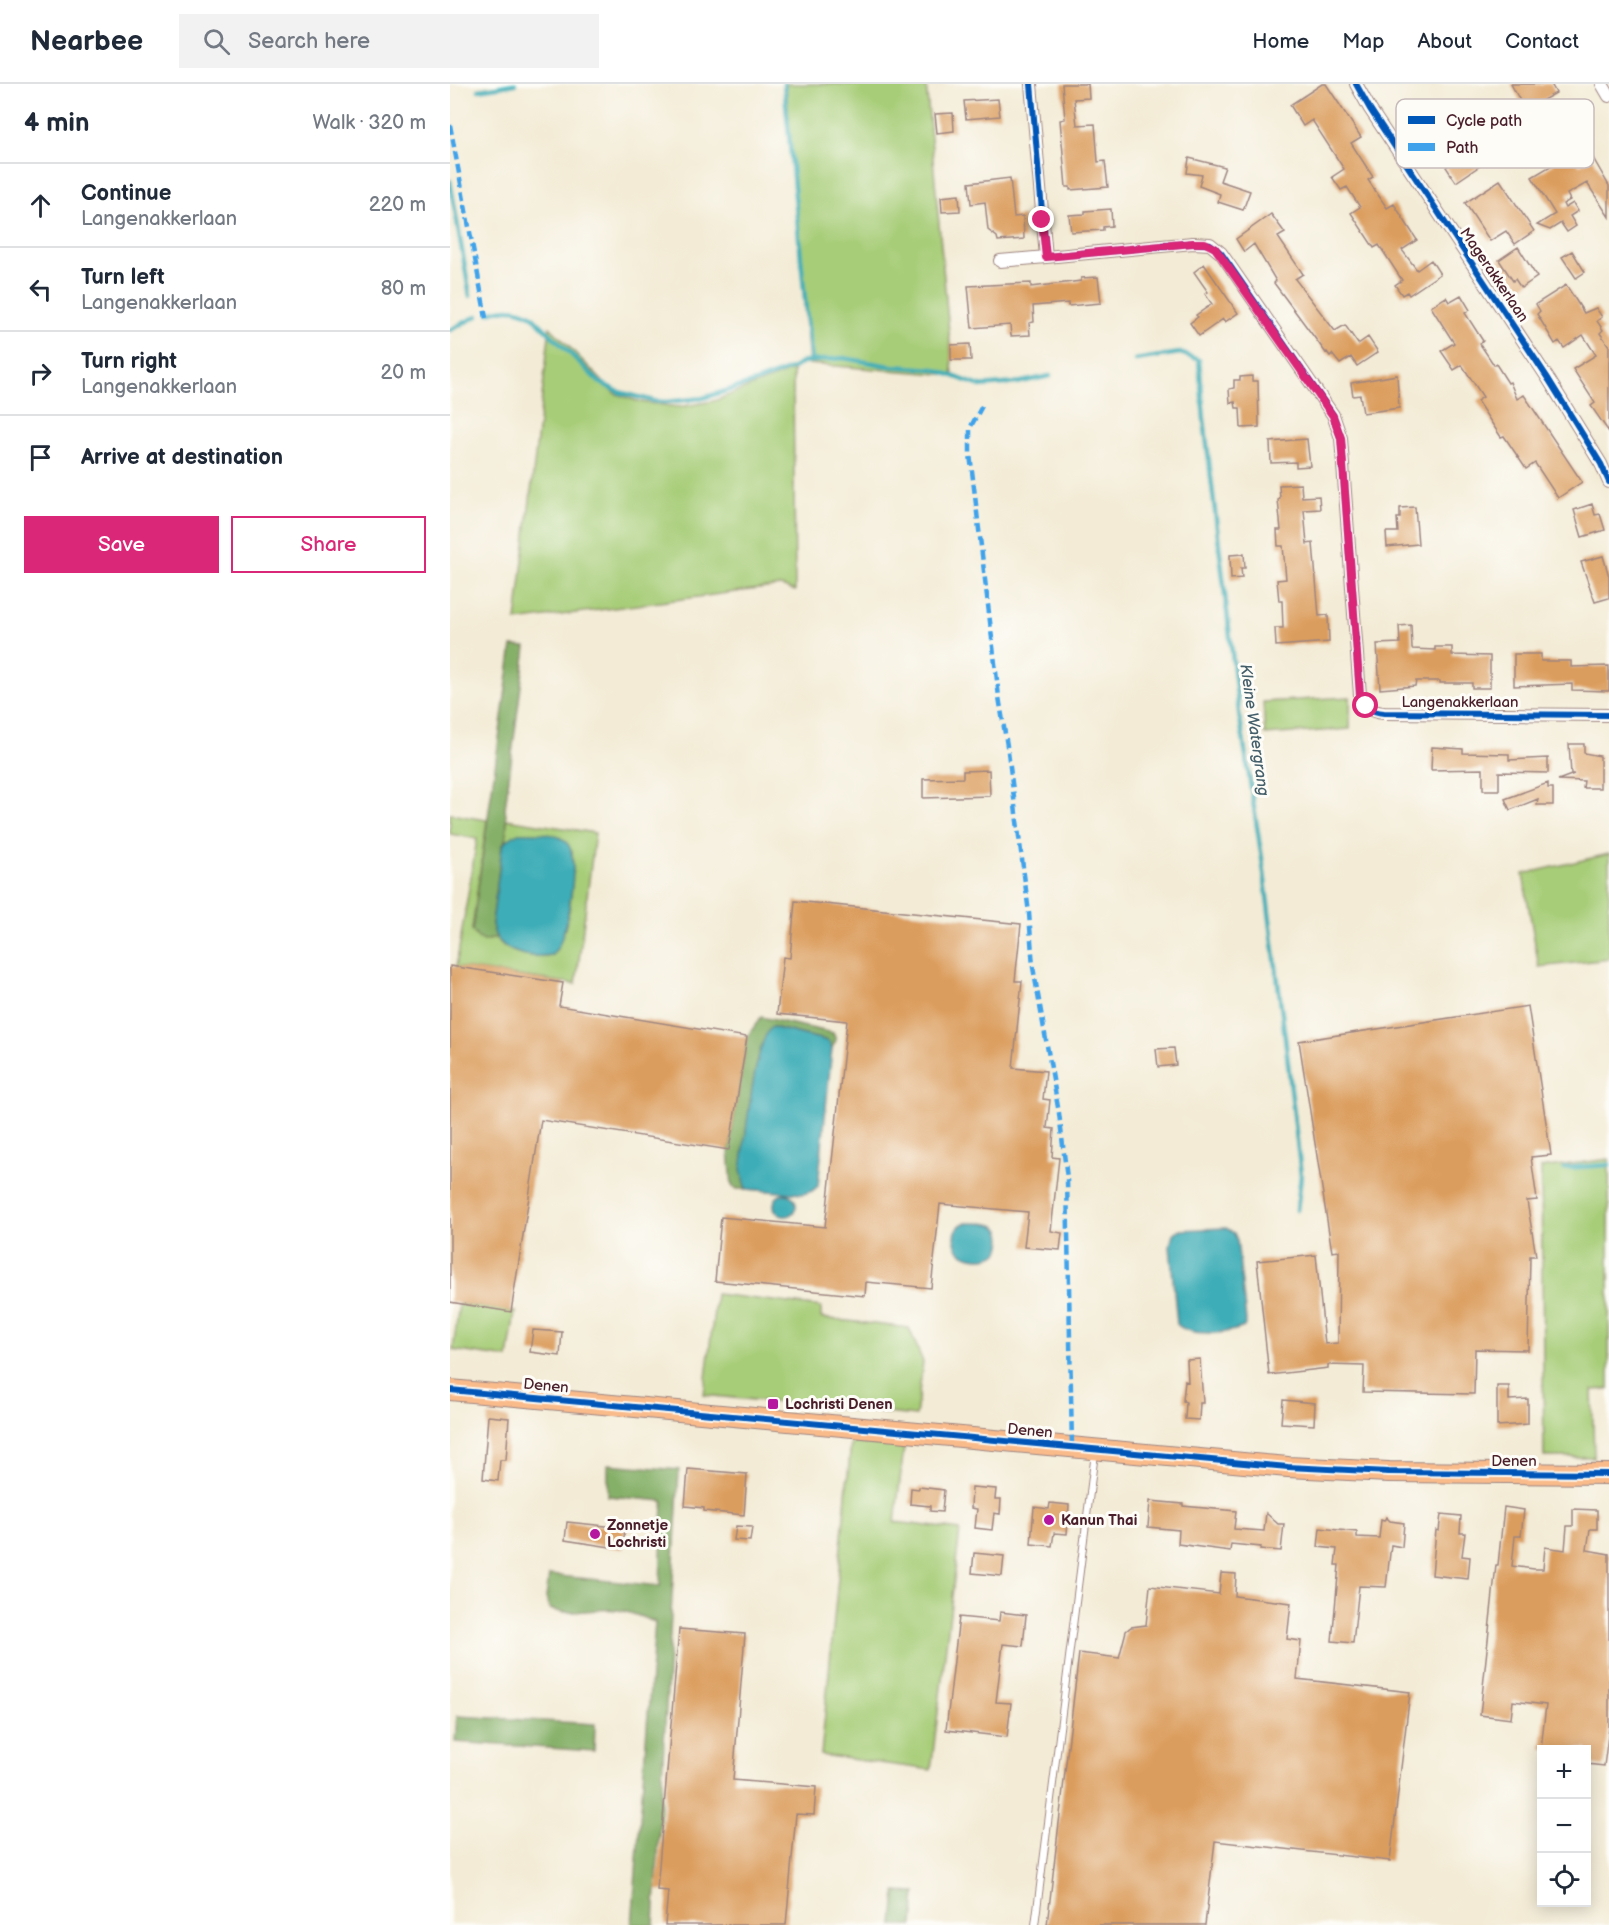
<!DOCTYPE html>
<meta charset="utf-8">
<style>
body{margin:0;font-family:"Balsamiq Sans",sans-serif;background:#f2f2f3;color:#1f2937}
.controls{position:absolute;right:18px;bottom:18px;display:grid;overflow:hidden;border-radius:0px;box-shadow:0 3px 15px #0003}
.controls button{width:54px;height:54px;display:grid;place-items:center;padding:0;border:0;border-bottom:2px solid #e0e1e3;background:#fff;color:#1f2937;font:30px sans-serif}
.stop{position:absolute;width:18px;height:18px;margin:-14px;border:4px solid #db2777;border-radius:50%;background:#fff}
.stop.end{background:#db2777;border-color:#fff;box-shadow:0 2px 6px #0008}
.list{margin:0;padding:0;list-style:none}
h2{display:flex;justify-content:space-between;align-items:center;height:78px;margin:0;padding:0 24px;font-size:26px}
h2 small{font-size:20px;font-weight:400;color:#747a83}
.list li{display:grid;grid-template-columns:39px 1fr auto;gap:18px;align-items:center;box-sizing:border-box;height:84px;padding:0 24px;border-top:2px solid #e0e1e3}
.list b{display:block;font-size:22px;white-space:nowrap}
.list p{margin:0;font-size:20px;white-space:nowrap;color:#747a83}
.list em{font-size:20px;font-style:normal;color:#747a83}
.actions{display:flex;gap:12px;padding:18px 24px}
.actions a{flex:1;padding:14px 0;border:2px solid #db2777;border-radius:0px;text-align:center;font-size:21px;color:#db2777}
.actions .main{background:#db2777;color:#fff}
.icon{flex:none;width:33px;height:33px;fill:none;stroke:currentColor;stroke-width:2;stroke-linecap:round;stroke-linejoin:round}
.map{position:relative;flex:none;width:1159px;height:1841px;overflow:hidden}
header{display:flex;align-items:center;gap:36px;box-sizing:border-box;height:84px;padding:0 30px;background:#fff;border-bottom:2px solid #e0e1e3}
header strong{font-size:28px}
nav{display:flex;gap:33px;margin-inline-start:auto;font-size:21px}
.search{width:420px;height:54px;background:#f2f2f3;display:flex;align-items:center;gap:15px;box-sizing:border-box;padding:0 21px;border-radius:0px;color:#747a83;font-size:22px}
main{display:flex}
aside{flex:1;background:#fff}
.map>svg:first-child{display:block}
</style>
<header>
<strong>Nearbee</strong>
<div class="search"><svg class="icon" aria-label="search" viewBox="0 0 24 24"><circle cx="10" cy="10" r="6"/><path d="M15 15l6 6"/></svg>Search here</div>
<nav><a>Home</a><a>Map</a><a>About</a><a>Contact</a></nav>
</header>
<main>
<aside>
<h2>4 min<small>Walk · 320 m</small></h2>
<ul class="list">
<li><svg class="icon" aria-label="ahead" viewBox="0 0 24 24"><path d="M12 20V5M6 11l6-6 6 6"/></svg><div><b>Continue</b><p>Langenakkerlaan</p></div><em>220 m</em></li>
<li><svg class="icon" aria-label="left" viewBox="0 0 24 24"><path d="M17 20v-9H6M10 6l-5 5 5 5"/></svg><div><b>Turn left</b><p>Langenakkerlaan</p></div><em>80 m</em></li>
<li><svg class="icon" aria-label="right" viewBox="0 0 24 24"><path d="M7 20v-9h11M14 6l5 5-5 5"/></svg><div><b>Turn right</b><p>Langenakkerlaan</p></div><em>20 m</em></li>
<li><svg class="icon" aria-label="arrive" viewBox="0 0 24 24"><path d="M6 21V4h12l-3 4 3 4H6"/></svg><div><b>Arrive at destination</b></div></li>
</ul>
<div class="actions"><a class="main">Save</a><a>Share</a></div>
</aside>
<div class="map">
<svg width="1159" height="1841" viewBox="0 0 1159 1841">
<rect width="100%" height="100%" fill="#fdfcf7"/>
<filter id="ink" filterUnits="userSpaceOnUse"><feTurbulence type="fractalNoise" baseFrequency=".0167" numOctaves="2"/><feDisplacementMap in="SourceGraphic" scale="12" xChannelSelector="R" yChannelSelector="G"/><feConvolveMatrix kernelMatrix="1 2 1 2 8 2 1 2 1" color-interpolation-filters="sRGB"/></filter>
<filter id="wash" filterUnits="userSpaceOnUse"><feTurbulence type="fractalNoise" baseFrequency=".008" numOctaves="4" result="noise"/><feDisplacementMap in="SourceGraphic" scale="24" xChannelSelector="R" yChannelSelector="G"/><feGaussianBlur stdDeviation="1.35" result="paint"/><feColorMatrix in="noise" values="0 0 0 0 0 0 0 0 0 0 0 0 0 0 0 0 0 1.4 0 .05"/><feComposite in="paint" operator="in"/></filter>
<g filter="url(#wash)">
<rect width="100%" height="100%" fill="#f3ebd5"/>
<path fill="#a7cd78" stroke="#787652" stroke-width="1.5" d="M336 0H476L503 291 359 280Z
M100 243 164 309 190 318 229 323 264 317 343 286 345 507 331 502 66 537Z
M900 613V645L815 651 813 618Z
M0 730 37 736 22 847 34 857 46 854C56 870 84 874 102 871 121 847 124 797 122 767L61 754 55 758 57 735 145 749 126 900 6 883 27 755 0 750Z
M1159 770V875L1089 883 1073 790Z
M1159 1075V1305L1142 1306 1144 1373H1094L1091 1084Z
M266 1210 371 1223V1234L459 1244 473 1278 466 1332 254 1311Z
M9 1220 65 1228 58 1274 3 1266Z
M401 1359 454 1363 445 1438 510 1446 481 1686 371 1671Z"/>
<path fill="#85b068" stroke="#68684a" stroke-width="1.5" d="M62 562 76 563 55 724C57 736 59 752 52 763L42 840 46 854 34 857 28 854 22 847Z
M311 933 383 949 386 956 382 964 378 957 323 943 293 1097 296 1105H287L282 1102 279 1066 297 953Z
M158 1380 229 1386 204 1841H182L205 1538C194 1534 180 1528 168 1526 145 1523 121 1533 100 1525L96 1514 99 1491 210 1502 213 1417 158 1412Z
M7 1632 145 1640 144 1667 5 1658Z
M446 1808 466 1809 463 1841H443Z"/>
<path fill="#3cadb7" stroke="#436671" stroke-width="1.5" d="M68 749C83 749 107 747 117 759 131 775 117 840 110 859 108 864 105 867 102 871 77 875 46 868 42 840L52 763 55 758Z
M322 943 378 957 382 964 368 1102 362 1107 353 1110 296 1105 291 1086C295 1061 304 955 322 943Z
M324 1121a11 11 0 1 1 22 0a11 11 0 1 1-22 0Z
M514 1139C538 1139 560 1137 549 1168 536 1179 503 1175 505 1154 505 1146 508 1142 514 1139Z
M776 1144 784 1149 787 1156 795 1227 796 1237 794 1243C778 1250 739 1253 727 1240L720 1162 723 1150 729 1146Z"/>
<g fill="none" stroke-linecap="round" stroke-linejoin="round">
<path stroke="#3cadb7" stroke-width="4.5" d="M334 0 361 277
M29 6 65 0
M0 97 20 212
M39 229C55 224 65 223 81 231L149 298 169 308 204 317 216 318 253 314 305 298 343 284 353 278 393 274 441 282 484 285 530 302 567 299 600 292
M0 246 27 232
M685 276 730 269 749 276 754 335 789 628 813 781 835 953 851 1091 847 1126
M1114 1084 1159 1081"/>
</g>
<g id="blocks">
<path fill="#db9d5d" d="M612 0H638L639 14 624 15 627 41 645 40 648 78 655 77 658 103 620 106V103H616L610 36 615 35Z
M872 0H876L911 53 901 59 923 93 918 96 937 124 944 120 967 156 952 166 967 186 981 176 990 190 959 211 957 208 952 211 945 201 952 196 929 161 924 164 901 129 910 123 897 103 891 106 882 93 894 85 862 36 853 42 840 21Z
M1061 0H1101L1106 9 1075 26Z
M548 15 550 32 516 35 514 17Z
M503 29 504 47 487 49 485 30Z
M1104 36 1108 44 1124 36 1132 52 1118 60 1129 81 1143 74 1159 102V133L1137 99 1117 110 1120 116 1113 120 1115 124 1123 119 1128 127 1120 132 1126 142 1117 148 1111 139 1100 146 1087 141 1105 130 1082 93 1104 80 1086 46Z
M1030 60 1040 75 1006 98 996 83Z
M739 74 775 83 770 97 800 107 793 126 768 118 770 110 749 102 752 91 737 89Z
M560 94 564 133 573 132 574 155 548 157 547 153 538 146 535 118 521 120 519 99Z
M1050 96 1084 147 1065 160 1056 147 1040 157 1015 119Z
M509 111 510 127 492 128 491 113Z
M661 125 662 142 653 143V146L621 148 619 131 635 130V127Z
M821 130 835 149 828 153 853 190 845 195 885 247 895 241 908 260 918 253 928 268 907 282 901 273 890 280 882 270 880 272 877 268 876 269 824 199 826 197 804 160 794 168 786 155Z
M1068 163 1087 193 1071 204 1065 195 1063 197 1049 176Z
M1122 167 1135 188 1126 194 1112 173Z
M754 180 788 229 775 238 773 235 749 252 740 239 748 233 746 231 762 220 755 210 758 208 744 188Z
M648 193 651 219 618 222V219L583 222 584 238 579 239 580 251 561 252 560 241 522 244 518 202 581 199V203L631 197V194Z
M1116 201 1134 229 1146 224 1152 233 1147 237 1153 246 1150 249 1159 262V348L1141 322 1145 319 1123 285 1146 271 1133 251 1114 264 1109 257 1105 260 1087 230 1090 227 1086 220Z
M1011 211 1020 226 1015 229 1033 257 1030 260 1044 281 1046 280 1058 299 1060 298 1067 315 1074 311 1132 398 1108 414 1085 379 1076 385 1054 352 1051 353 1027 317 1033 313 1012 281 1004 286 991 267 1004 259 981 223 996 213 999 218Z
M520 260 521 276H501V261Z
M947 291 949 324 913 329 910 311 903 312 901 299Z
M802 292V297H808L809 343 791 344 790 324H786L785 318 780 319 779 305 784 304V296H790V293Z
M857 355 860 382 846 383V378L821 379 820 358Z
M851 400 852 413 869 412 870 425 854 426 857 460 863 459 869 532 878 531 879 558 826 562 825 544H833L832 517H829L827 496 836 495 833 462H828L827 446H831L828 416 830 414 829 401Z
M1142 420 1145 431 1150 430 1155 446 1132 453 1124 426Z
M965 423 968 460 937 463 936 448H948L947 434H950V424Z
M794 470 795 484H791L792 494 781 495 780 471Z
M1153 472 1159 492V514L1145 518 1131 478Z
M961 541 962 565 985 566V563H1002V571L1040 572V604H1022V599H990V597H966L965 602 930 605 927 560 950 559 949 542Z
M1064 570H1091V577H1121V583L1159 582V607L1122 606V600L1064 602Z
M1119 660H1134V669L1150 672V704H1133L1134 697 1108 696 1124 690H1121Z
M982 663 1013 665V669L1059 670V676L1098 674V689L1049 688V706H1033V685L981 686Z
M539 686 540 712 473 714V695L513 694V687Z
M1098 699V704H1103V721H1087L1088 715 1060 726 1055 715Z
M345 817 571 840 565 897H572L563 984 596 987 593 1015 600 1016 597 1044 604 1045 602 1073 609 1074 601 1147 612 1149 610 1166 574 1163 578 1128 490 1120 481 1204 416 1198 415 1212 265 1197 271 1133 375 1143 397 937 327 930 333 873 340 874Z
M0 882 113 899 109 922 297 953 279 1066 91 1036 61 1228 0 1218Z
M1078 922 1101 1071 1081 1073 1087 1116 1077 1117 1086 1172H1080L1078 1266 1025 1265 1024 1310 913 1308 914 1282 878 1281V1284L819 1291 807 1177 866 1171 875 1260 888 1259 889 1167 882 1168 849 957Z
M724 964 726 981 708 983 706 965Z
M83 1246 112 1248 110 1272 80 1268Z
M750 1275 753 1319H750L749 1336 735 1335 736 1318 733 1317 735 1297 738 1298 737 1276Z
M1047 1302H1059V1316L1078 1315V1340L1047 1342Z
M833 1316 865 1319 864 1341 831 1339Z
M38 1332 59 1334 56 1376H50L48 1397 33 1395Z
M238 1385 297 1390 294 1431 254 1427V1424L235 1422Z
M469 1403 494 1406 492 1428 480 1427V1422L460 1420 461 1404 469 1405Z
M522 1403 546 1405 545 1415H551L550 1430 544 1429 542 1446 525 1444 527 1425 521 1424Z
M700 1417 733 1420V1422L786 1427 784 1445 814 1447 816 1429 828 1440H834L831 1467 810 1465 811 1463 781 1460 780 1467 728 1460 729 1446 698 1443Z
M600 1419 619 1421 617 1450 604 1449 602 1462 581 1460 584 1423 599 1425Z
M1054 1423 1074 1426 1071 1452H1065L1062 1482 1084 1485H1093L1095 1463 1115 1466 1117 1442H1123V1425L1147 1426V1445H1140L1137 1466 1159 1470V1644L1154 1682 1137 1680V1665H1091L1096 1621 1063 1617 1061 1635 1030 1631 1046 1481H1048Z
M991 1430 1011 1432 1010 1449H1015L1012 1472 1020 1473 1018 1495 982 1491 986 1446 989 1447Z
M936 1433 940 1437 954 1439 952 1463 941 1461 936 1503 909 1502 903 1559 882 1557 889 1481H885L887 1465 868 1463 870 1444 907 1448V1453L929 1454 931 1436 934 1437Z
M117 1438 175 1444 173 1465 115 1456Z
M286 1442 302 1443 300 1457 284 1456Z
M524 1469 554 1472 552 1492 522 1489Z
M771 1489 786 1490 785 1512 841 1519 837 1555 851 1557 847 1595 960 1608 940 1777 765 1757 755 1841H597L629 1569 669 1574 676 1547 681 1543 696 1541 700 1502 769 1510Z
M550 1528 576 1531 573 1562 553 1560 546 1618 561 1619 557 1653 496 1646 509 1533 549 1537Z
M229 1545 295 1550 283 1696 366 1703 364 1731 346 1730 336 1841H215L218 1807 207 1806Z"/>
</g>
</g>
<g filter="url(#ink)">
<use href="#blocks" fill-opacity="0" stroke="#9e8580" stroke-width="1.5"/>
<g fill="none" stroke-linecap="round" stroke-linejoin="round">
<g stroke="#9e8580" stroke-width="8">
<path id="lane" d="M585 1841 645 1369"/>
</g>
<g stroke="#9e8580" stroke-width="14">
<path id="street" d="M581 0 596 173 743 159 760 160 771 169 883 331 891 354 910 611C913 623 922 628 934 629L1159 631
M906 0 920 25 1099 296 1151 380 1159 398
M1152 0 1159 12
M550 177 596 173"/>
</g>
<g stroke="#9e8580" stroke-width="22">
<path id="primary" d="M0 1306 838 1383 939 1388 1159 1390"/>
</g>
<use href="#lane" stroke="#fff" stroke-width="6"/>
<use href="#street" stroke="#fff" stroke-width="12"/>
<use href="#primary" stroke="#fabb8b" stroke-width="20"/>
<path stroke="#40a2eb" stroke-width="4.5" stroke-dasharray="9 4.5" stroke-linecap="butt" d="M0 41 36 234
M532 322 520 344V370L549 613 558 668 579 829 583 883 609 1029 617 1094 622 1363"/>
<g stroke="#fdfcf7" stroke-width="10">
<path id="cycleway" d="M581 0 596 173 743 159 760 160 771 169 883 331 891 354 910 611C913 623 922 628 934 629L1159 631
M906 0 920 25 1099 296 1151 380 1159 398
M0 1306 838 1383 939 1388 1159 1390"/>
</g>
<use href="#cycleway" stroke="#0057b8" stroke-width="6"/>
</g>
</g>
<g fill="none" stroke-linecap="round" stroke-linejoin="round" filter="url(#ink)">
<path stroke="#db2777" stroke-width="8" d="M592 136 596 173 743 159H755L765 164 883 332 891 354 910 611 916 622"/>
</g>
<g fill="#b5179e" stroke="#fdfcf7" stroke-width="2">
<rect x="317" y="1314" width="12" height="12" rx="3"/>
<circle cx="599" cy="1436" r="6"/>
<circle cx="145" cy="1450" r="6"/>
</g>
<g text-anchor="middle" dominant-baseline="central" stroke-width="6" stroke-linejoin="round" paint-order="stroke">
<g font-size="15" fill="#4a1f2b" stroke="#fdfcf7">
<text transform="translate(1044 191) rotate(56)">Magerakkerlaan</text>
<text x="1010" y="618">Langenakkerlaan</text>
<text transform="translate(96 1302) rotate(5)">Denen</text>
<text transform="translate(580 1347) rotate(5)">Denen</text>
<text x="1064" y="1377">Denen</text>
</g>
<g font-size="15" font-weight="bold" fill="#4a1f2b" stroke="#fdfcf7" text-anchor="start">
<text x="335" y="1320">Lochristi Denen</text>
<text x="611" y="1436">Kanun Thai</text>
<text x="157" y="1441">Zonnetje<tspan x="157" dy="17">Lochristi</tspan></text>
</g>
<g font-size="16" font-style="italic" fill="#445f6a" stroke="#fdfcf7">
<text transform="translate(804 646) rotate(82)">Kleine Watergrang</text>
</g>
</g>
<rect x="946" y="15" width="198" height="69" rx="9" fill="#fdfcf7" stroke="#c7baba" stroke-width="1.5"/>
<rect x="958" y="32" width="27" height="8" fill="#0057b8"/>
<rect x="958" y="59" width="27" height="8" fill="#40a2eb"/>
<g font-size="16" fill="#4a1f2b">
<text x="996" y="42">Cycle path</text>
<text x="996" y="69">Path</text>
</g>
</svg>
<div class="controls">
<button>+</button>
<button>−</button>
<button><svg class="icon" aria-label="locate" viewBox="0 0 24 24"><circle cx="12" cy="12" r="6"/><path d="M12 2v4M12 18v4M2 12h4M18 12h4"/></svg></button>
</div>
<div class="stop" style="left:916px;top:622px"></div>
<div class="stop end" style="left:592px;top:136px"></div>
</div>
</main>
